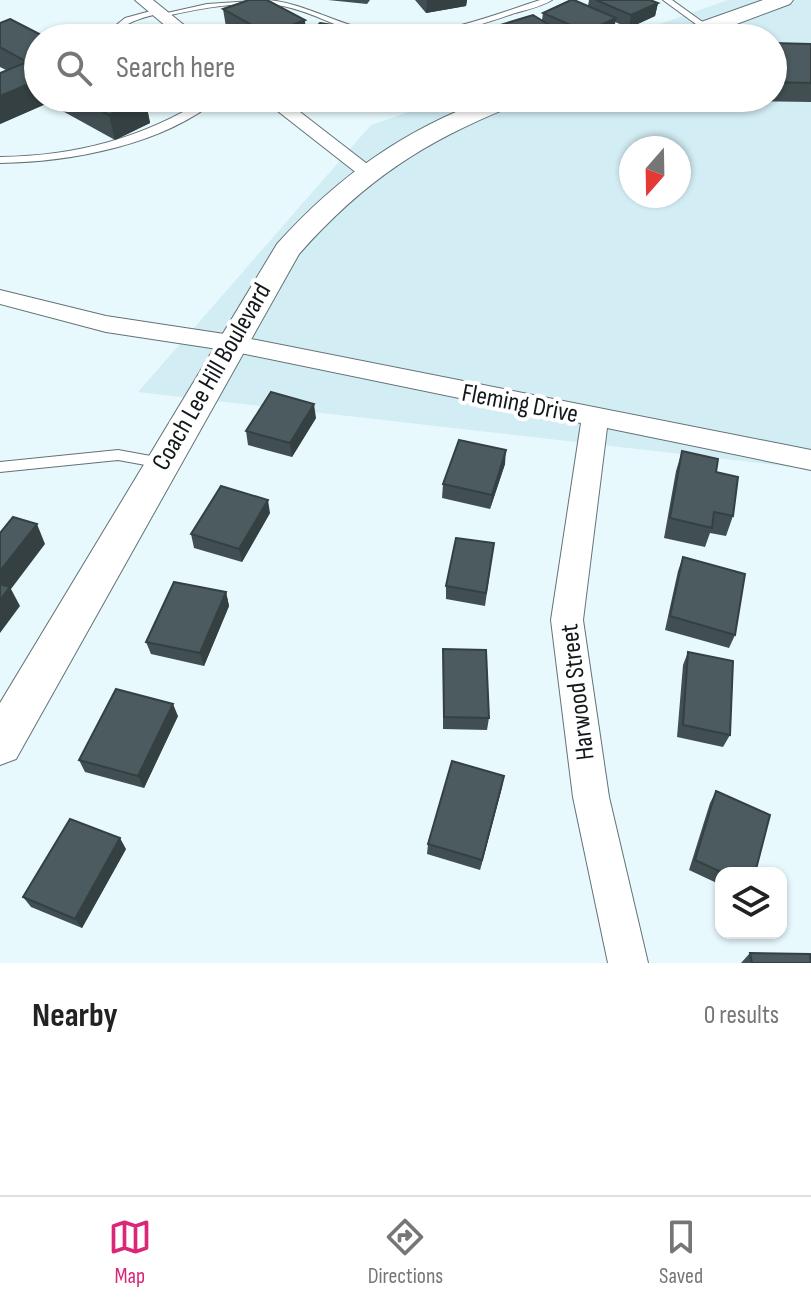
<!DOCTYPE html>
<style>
body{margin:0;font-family:"Sofia Sans Condensed",sans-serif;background:#f6f6f6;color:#222}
.controls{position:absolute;right:24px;bottom:24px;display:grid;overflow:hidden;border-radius:16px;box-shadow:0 2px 6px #0004}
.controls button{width:72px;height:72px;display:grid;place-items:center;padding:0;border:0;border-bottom:2px solid #e0e0e0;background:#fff;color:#222;font:40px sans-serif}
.compass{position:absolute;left:619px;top:136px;width:72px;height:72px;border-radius:50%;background:#fff;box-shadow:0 2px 6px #0004;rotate:200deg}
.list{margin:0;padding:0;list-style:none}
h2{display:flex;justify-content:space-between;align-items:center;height:104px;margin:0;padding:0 32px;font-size:34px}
h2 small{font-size:26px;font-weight:400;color:#767676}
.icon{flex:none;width:44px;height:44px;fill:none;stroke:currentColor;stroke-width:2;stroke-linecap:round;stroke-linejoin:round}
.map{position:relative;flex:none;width:811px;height:963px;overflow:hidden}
.search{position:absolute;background:#fff;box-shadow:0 2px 6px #0004;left:24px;right:24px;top:24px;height:88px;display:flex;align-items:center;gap:20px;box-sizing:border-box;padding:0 28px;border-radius:44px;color:#767676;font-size:30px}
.sheet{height:232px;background:#fff}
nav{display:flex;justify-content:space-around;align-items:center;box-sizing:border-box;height:112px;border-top:2px solid #e0e0e0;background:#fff;font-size:22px;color:#767676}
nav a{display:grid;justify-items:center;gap:4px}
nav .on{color:#db2777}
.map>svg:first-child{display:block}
</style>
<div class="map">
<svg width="811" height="963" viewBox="0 0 811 963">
<rect width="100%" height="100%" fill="#e7f9fd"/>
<path fill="#d3edf4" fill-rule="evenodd" d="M728 0H811V469L138 392 371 125 449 98H773V38H620ZM631 148H679V196H631Z"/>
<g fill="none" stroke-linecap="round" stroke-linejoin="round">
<g stroke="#637276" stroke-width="2">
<path id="service" d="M268 0C302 3 331 21 364 29 422 45 484 18 540 0H552C541 7 525 10 512 14 468 29 417 46 369 36 340 29 313 12 283 6 244 0 200 8 162 17L158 15 207 4Z
M663 0H672L711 28 704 30Z
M158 9 162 11 161 13C145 17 131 20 118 31L125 38H116L109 31 125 18Z
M207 98H219C164 145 70 162 0 163V157C76 156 143 138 207 98Z
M118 450 162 458 169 463 162 468 118 460 0 472V462Z"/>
</g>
<g stroke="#637276" stroke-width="2">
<path id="minor" d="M135 0H153L200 38H180Z
M261 98H282L375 170 372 174H358Z
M0 290 106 316 231 335 811 450V470L607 428 583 620 609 797 648 963H608L573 797 551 620 581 423 231 351 106 332 0 304Z"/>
</g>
<g stroke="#637276" stroke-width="2">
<path id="tertiary" d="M763 0H793L790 4 699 38H667L670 33Z
M490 98H524L520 103C428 139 365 179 299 254L16 759 0 765V703L277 244C338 176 404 130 490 98Z"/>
</g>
<use href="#service" fill="#fff" fill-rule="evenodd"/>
<use href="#minor" fill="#fff" fill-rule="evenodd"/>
<use href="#tertiary" fill="#fff" fill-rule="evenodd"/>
</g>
<path fill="#414e52" d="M328 0H370L367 4Z
M415 0H467L466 6 426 13Z
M589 0H650L658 3 655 16 629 28 615 22 614 30 598 38H496L497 26 542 20 543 13 588 6Z
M223 9 306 37 362 38H244L226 27Z
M0 23 47 38 38 98H145L150 123 115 140 48 103 0 124V73L6 70 0 67Z
M773 43 811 44V102L692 100V98H773Z
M316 418 292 457 248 445 246 431Z
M682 451 716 472 733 516 726 536 710 533 705 547 664 538 676 471Z
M505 464 490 509 442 498 443 484Z
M270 513 242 562 194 548 191 534Z
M494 543 485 606 446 599V586Z
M683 557 735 635 729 648 665 630 678 571Z
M226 592 229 606 204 666 151 654 146 642Z
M443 649 489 718 487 730 443 729Z
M688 652 730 735 723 747 677 737 683 665Z
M178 716 144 788 85 772 79 760Z
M502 787 480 870 427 854 428 844Z
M716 791 755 873H721V885L689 870 710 803Z
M126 849 82 928 31 907 23 897Z
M750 953 811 963H741Z"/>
<path fill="#354042" d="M427 0H467L466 6 426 13Z
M658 3 655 16 629 28 631 15Z
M616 18 614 30 598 38H585L586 32Z
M305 20 306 38H269L268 34Z
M362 30V38H354Z
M38 80V98H47L48 103 0 124V96Z
M145 98 150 123 115 140 109 115Z
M314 404 316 418 292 457 290 443Z
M506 450 505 464 490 509 492 495Z
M268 500 270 513 242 562 239 549Z
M37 524 45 544 11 589 20 606 0 633V571Z
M226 592 229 606 204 666 200 653Z
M173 704 178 716 144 788 138 776Z
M504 776 502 787 480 870 482 860Z
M120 838 126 849 82 928 75 919Z"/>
<path fill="#4c5b5f" stroke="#354042" stroke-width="2" d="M249 0H267L305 20 268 34 223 9Z
M571 0H574L616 18 586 32 543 13Z
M596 0H650L658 3 631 15Z
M533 15 569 37 564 38H516L497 26Z
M10 19 47 38H38V80L0 96V73L27 62 0 47V23Z
M320 23 362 30 354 38H306Z
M773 43 811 44V83L773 82Z
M78 98H144L109 115Z
M271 392 314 404 290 443 246 431Z
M459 440 506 450 492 495 443 484Z
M682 451 718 459 716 472 738 477 733 516 714 512 712 528 670 518Z
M221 486 268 500 239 549 191 534Z
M13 517 37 524 0 571V533Z
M456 538 494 543 486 593 446 586Z
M683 557 745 574 735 635 670 616Z
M174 582 226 592 200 653 146 642Z
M0 584 10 587 0 600Z
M443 649 486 650 489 718 444 717Z
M688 652 733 661 730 735 683 725Z
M116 689 173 704 138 776 79 760Z
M452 761 504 776 482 860 428 844Z
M716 791 770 815 755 873H723L695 860Z
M70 819 120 838 75 919 23 897Z
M750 953 810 954 811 963H752Z"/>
<g text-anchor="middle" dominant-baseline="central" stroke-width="8" stroke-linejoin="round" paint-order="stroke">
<g font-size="26" fill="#13191b" stroke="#fff">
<text transform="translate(212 377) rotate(-60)">Coach Lee Hill Boulevard</text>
<text transform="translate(520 404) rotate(11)">Fleming Drive</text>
<text transform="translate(578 692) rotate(-97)">Harwood Street</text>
</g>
</g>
</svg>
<div class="controls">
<button><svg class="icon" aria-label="layers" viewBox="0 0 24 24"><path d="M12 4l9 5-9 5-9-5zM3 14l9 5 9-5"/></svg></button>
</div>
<svg class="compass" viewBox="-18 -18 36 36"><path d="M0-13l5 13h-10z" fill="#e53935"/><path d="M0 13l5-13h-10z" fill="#767676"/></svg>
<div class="search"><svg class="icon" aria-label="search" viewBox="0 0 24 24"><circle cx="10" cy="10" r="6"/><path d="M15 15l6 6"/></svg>Search here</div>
</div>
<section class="sheet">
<h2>Nearby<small>0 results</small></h2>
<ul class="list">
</ul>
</section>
<nav>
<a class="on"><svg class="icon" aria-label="map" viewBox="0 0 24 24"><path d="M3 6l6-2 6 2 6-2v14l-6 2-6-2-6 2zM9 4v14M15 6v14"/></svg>Map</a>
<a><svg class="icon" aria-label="directions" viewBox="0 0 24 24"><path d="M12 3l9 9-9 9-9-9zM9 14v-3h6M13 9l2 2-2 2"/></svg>Directions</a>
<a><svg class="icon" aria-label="saved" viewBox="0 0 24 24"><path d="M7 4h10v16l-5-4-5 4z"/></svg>Saved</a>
</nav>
